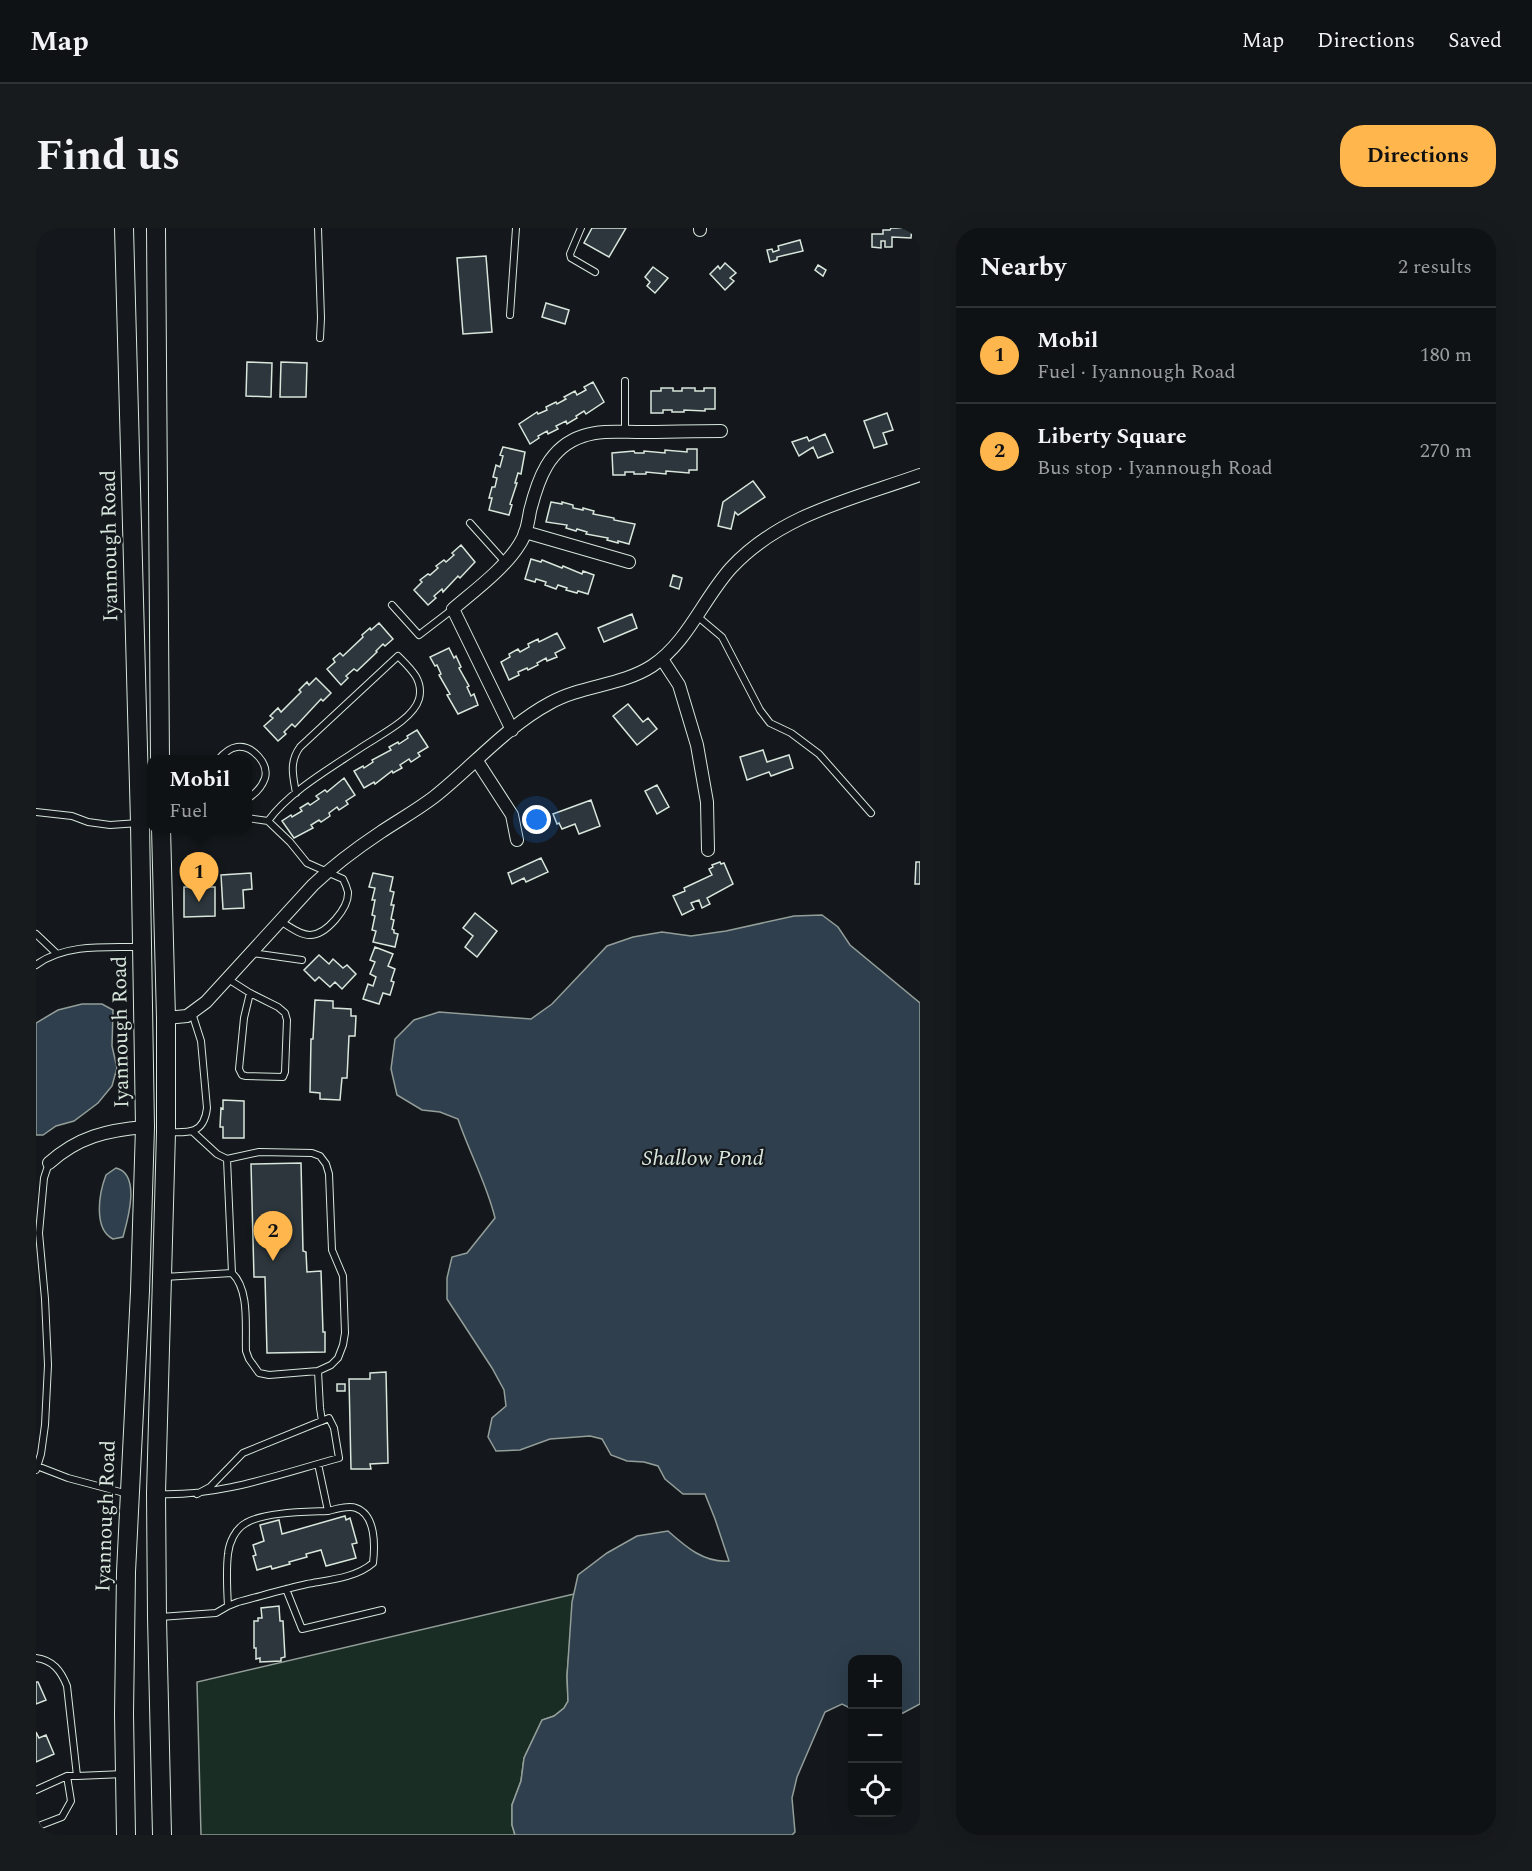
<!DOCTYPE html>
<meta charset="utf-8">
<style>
body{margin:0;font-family:Spectral,serif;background:#181b1e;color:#f1f3f6}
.controls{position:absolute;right:18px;bottom:18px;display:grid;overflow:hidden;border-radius:12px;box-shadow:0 6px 24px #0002}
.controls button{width:54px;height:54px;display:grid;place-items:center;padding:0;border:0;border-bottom:2px solid #2f3234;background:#0f1215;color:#f1f3f6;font:30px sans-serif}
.you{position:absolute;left:501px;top:592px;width:21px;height:21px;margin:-15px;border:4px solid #fff;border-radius:50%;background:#1a73e8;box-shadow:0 0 0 9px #1a73e833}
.badge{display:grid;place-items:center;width:39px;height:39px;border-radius:50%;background:#ffb74d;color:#111;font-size:20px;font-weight:700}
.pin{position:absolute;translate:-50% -50px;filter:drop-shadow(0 2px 3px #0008)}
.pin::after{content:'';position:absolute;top:32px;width:21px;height:18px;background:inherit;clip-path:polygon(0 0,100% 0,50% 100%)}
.popup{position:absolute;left:111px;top:527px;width:105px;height:78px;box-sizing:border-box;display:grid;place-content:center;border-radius:12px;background:#0f1215;filter:drop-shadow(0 2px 4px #0005);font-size:20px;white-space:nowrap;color:#9b9ea0}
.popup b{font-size:22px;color:#f1f3f6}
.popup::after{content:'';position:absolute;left:50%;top:100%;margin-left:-12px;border:12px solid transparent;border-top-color:#0f1215}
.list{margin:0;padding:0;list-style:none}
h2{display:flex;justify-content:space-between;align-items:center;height:78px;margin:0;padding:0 24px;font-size:26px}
h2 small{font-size:20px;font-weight:400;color:#9b9ea0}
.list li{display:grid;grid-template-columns:39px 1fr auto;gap:18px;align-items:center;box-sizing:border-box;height:96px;padding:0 24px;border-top:2px solid #2f3234}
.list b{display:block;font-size:22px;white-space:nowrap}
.list p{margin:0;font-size:20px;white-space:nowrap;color:#9b9ea0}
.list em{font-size:20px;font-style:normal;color:#9b9ea0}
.icon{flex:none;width:33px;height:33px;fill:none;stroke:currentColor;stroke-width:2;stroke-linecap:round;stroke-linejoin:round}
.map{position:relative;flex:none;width:884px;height:1607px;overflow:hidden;border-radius:24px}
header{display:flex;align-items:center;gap:36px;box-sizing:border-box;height:84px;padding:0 30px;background:#0f1215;border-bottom:2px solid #2f3234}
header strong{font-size:28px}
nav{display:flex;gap:33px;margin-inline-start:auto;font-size:21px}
.intro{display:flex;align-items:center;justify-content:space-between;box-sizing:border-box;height:144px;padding:0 36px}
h1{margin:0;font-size:42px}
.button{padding:15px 27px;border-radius:24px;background:#ffb74d;color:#111;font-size:21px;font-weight:700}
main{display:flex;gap:36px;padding:0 36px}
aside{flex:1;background:#0f1215;border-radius:24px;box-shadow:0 6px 24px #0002}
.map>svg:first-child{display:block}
</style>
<header>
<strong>Map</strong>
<nav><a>Map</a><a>Directions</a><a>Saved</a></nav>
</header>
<div class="intro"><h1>Find us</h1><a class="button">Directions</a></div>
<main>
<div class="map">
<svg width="884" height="1607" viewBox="0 0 884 1607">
<rect width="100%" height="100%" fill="#14181c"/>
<path fill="#1a2d24" stroke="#939e99" stroke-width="1.5" d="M538 1366 531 1448 532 1473 528 1480 518 1488 506 1492 488 1530 485 1553 476 1577V1597L479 1607H165L161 1454Z"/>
<path fill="#2f3f4d" stroke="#939e99" stroke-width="1.5" d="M786 687 802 699 814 717 884 775V1476L867 1485 862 1486V1432H816V1481L806 1476 789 1484 761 1549 756 1570 759 1604 756 1607H479L476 1597V1577L485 1553 488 1530 506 1492 518 1488 528 1480 532 1473 531 1448 536 1374 542 1347 571 1325 601 1308 632 1303C650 1319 668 1335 693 1333L679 1291 669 1266H647L629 1251 622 1238 608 1234 591 1233 575 1227 566 1211 554 1208 514 1211 484 1222 460 1223 452 1209 456 1190 470 1178 468 1162 456 1140 411 1071V1050L416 1029 431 1025 459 990C451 956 433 924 422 891L404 884 386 882 361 867 355 841 359 811 378 792 403 784 495 791 516 776 571 718 597 709 626 704 655 708 690 703 758 688Z
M46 776H66L77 782 76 818 81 840 76 858 62 875 38 893 20 898 7 907H0V795L22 782Z
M80 940C105 946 92 991 87 1009L77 1011C57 1001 63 965 70 947Z"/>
<path fill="#2c363c" stroke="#d8e6dc" stroke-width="1.5" d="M556 0H590L573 29 548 15Z
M855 0H876L875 10 856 9V19H849V13H845V20L836 19V6H847V2H854Z
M764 12 767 23 741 29V32L734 34 731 22 736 21 737 24 743 22 742 18Z
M450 28 456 104 427 106 421 30Z
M689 35 700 45 694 50 698 53 689 62 674 46 682 38 684 41Z
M782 37 790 42 787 48 779 42Z
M617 39 632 50 619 65 611 58 614 54 609 49Z
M510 75 533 82 529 96 506 89Z
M211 134 236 135 235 169 210 168Z
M245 134 271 135 270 169H244Z
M557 154 568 174 550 186 548 183 540 188 541 190 531 196 530 193 520 198 522 201 512 206 511 203 502 208 503 210 494 216 483 196 501 184 502 186 511 182 510 179 520 174 521 176 530 171 528 169 539 163 541 167 550 162 548 159Z
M625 160H637V163H646V160H659V163H668V160H679V181H669V183L648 182V184H636V182H627V185H615V163H625Z
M851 185 857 202 847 205 851 216 838 220 828 193Z
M789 206 797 224 782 230 777 219 763 228 756 214 771 209 773 213Z
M467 219 489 224 485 246 482 245 479 255H481L474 276 476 277 473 287 453 282 456 270H453L456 259H459L461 250 457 249 460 237 464 239 467 228 464 227Z
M651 221H661V242H653V245L630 243V246L610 244V246H598V244H589V247H577L576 225 598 223 599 225H608V223L629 225V222L651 224Z
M717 253 729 269 702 287 699 284 695 301 682 298 687 274Z
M515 274 526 276V274L537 277V280L547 282V280L558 283 557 286 578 290V292L599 296 593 316 582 313V315L571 312 572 310 550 306 551 304 541 301 540 303 530 300 531 297 510 294Z
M425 317 439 334 424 350 422 348 407 364 406 361 398 368 400 370 392 377 378 362 386 354 384 352 392 346 394 347 402 340 400 338 408 332 410 334 418 327 416 325Z
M495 331 505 334 506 332 526 340 527 338 546 346 547 343 558 347 552 366 542 363 541 365 530 362 531 360 522 357 520 361 509 357 510 354 500 351 499 354 489 351Z
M637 347 646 350 643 361 634 358Z
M596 386 601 400 568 414 562 400Z
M343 395 357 411 349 418 347 416 340 423 341 424 321 443 318 441 310 448 312 450 305 457 291 441 299 434 297 431 304 425 307 428 327 409 326 407 334 400 335 402Z
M521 405 529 420 519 425 521 429 511 433 510 430 501 435 502 437 492 442 491 440 482 444 483 447 473 452 465 434 474 429 473 426 482 421 484 424 493 419 492 416 502 411 503 414Z
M413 420 418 430 420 428 425 439 423 440 433 458 431 459 435 468 438 466 442 477 422 486 411 467 414 466 403 447 405 446 401 437 399 438 394 429Z
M280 450 295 465 287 473 285 471 259 499 256 496 248 504 250 506 242 513 228 498 237 490 234 488 242 480 245 484 265 464 263 462 271 454 273 457Z
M592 476 607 494 612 490 621 501 601 517 577 488Z
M381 502 392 519 382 525 384 528 375 534 373 531 364 537 366 540 357 545 356 543 339 556 338 554 328 560 318 543 327 538 328 540 337 534 336 532 355 522 353 519 362 514 363 516 372 510 371 508Z
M727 522 731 534 753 527 757 540 735 548 733 544 711 552 704 529Z
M308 550 319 567 310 573 312 576 303 582 301 579 293 585 294 588 285 594 283 592 275 597 277 600 258 610 246 593 255 587 256 589 266 583 264 580 272 575 274 577 283 571 280 568 289 562 291 564Z
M621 557 633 579 621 586 609 563Z
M555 572 564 598 543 606 539 596 526 601 523 595 521 596 517 586Z
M505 630 512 644 490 654 488 650 476 656 472 645Z
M684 634 685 636 688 635 697 656 671 670 674 676 666 680 663 672 655 675 658 681 646 687 637 668 649 663 648 660 676 647 673 641 677 639 676 637Z
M880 634H884V656H879Z
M215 645 216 661 207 662 208 680 187 681 185 647Z
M337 645 357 649 354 663 358 664 355 677H358L355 691 358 692 356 701 358 702V705L362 706 359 719 337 714 340 703 336 702 339 688 336 687 339 672H336L339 660 333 659Z
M148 659H179V688L148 689Z
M439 685 461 703 441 729 429 719 437 708 427 700Z
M339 719 357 726 352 738 359 741 355 753 358 754 354 767 347 765 343 776 327 771 332 756 337 758 340 749 334 746 339 734 334 732Z
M283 727 293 736 297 731 307 740 311 737 320 746 306 761 299 754 294 759 283 749 279 753 268 742Z
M279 772 297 773V780L315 781V788H320L319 808H313L311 850H306L304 872 284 871V865L274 864 275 811H277Z
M187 872 208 873V910H187V899H184L185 880 187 881Z
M265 935 267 1023 270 1024 271 1044 285 1043 287 1104H289V1124L231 1125 229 1049H218L215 936Z
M350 1144 352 1235 334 1236 335 1241H315L313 1151H334V1145Z
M301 1156H309V1163H301Z
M309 1288 310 1292 314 1290 321 1315 316 1316 320 1330 290 1338 285 1322 270 1326 271 1329 253 1334 254 1336 236 1341 235 1338 221 1342 217 1328 220 1327 217 1317 228 1313 224 1297 243 1292 246 1306Z
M243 1378 244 1393H247L249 1429 245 1430V1433L224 1434V1430L220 1431V1420H218V1393H222V1390H226L225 1380Z
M0 1454H2L10 1472 0 1476Z
M0 1504 3 1510 10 1507 18 1526 0 1534Z"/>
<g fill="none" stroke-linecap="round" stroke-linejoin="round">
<g stroke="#d8e6dc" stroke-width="8">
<path id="lane" d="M282 0 285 90 284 110
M545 0 534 26 535 30 559 44
M474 87 480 0
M589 153V204
M434 295 469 334
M356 377 383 407 417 381
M661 388 686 409 724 482 734 495 755 505 783 526 835 585
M182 532C187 526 193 520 201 519 216 517 233 535 229 550 226 559 219 566 211 571
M0 584 36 588 52 594 74 597 103 595
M211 590 232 593C253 564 293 541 323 521 340 509 377 492 383 471 388 452 374 440 362 428L264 519C253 534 257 548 260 565
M232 593 254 614 271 635 307 651C309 655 311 660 312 664 313 680 290 707 274 707 263 707 253 698 244 693
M0 706 20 725
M216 725 266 732
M0 737C28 716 69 719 103 719
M192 751 214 765 242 779 249 785 251 792 249 844 247 849 210 848 206 847 203 841 208 790 214 765
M156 903 181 926 191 931 223 924 276 925 284 928 290 936 293 946 296 1022 307 1048 309 1105 307 1117 302 1130 295 1137 282 1143
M131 904C153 905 168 906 171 880L165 813 156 785
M191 931 196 1045
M128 1049 196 1045C214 1062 209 1099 210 1123L213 1131 223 1145 233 1147 282 1143 284 1180 286 1193
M1 1238 32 1250 92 1266
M0 1242 5 1226 9 1197 12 1137 9 1071 3 1005 8 950 13 935
M121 1266C183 1269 244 1246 303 1230L298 1200 293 1190 207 1225 174 1259 161 1266
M250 1361 266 1401 346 1382
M192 1378C191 1361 190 1343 192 1326 193 1315 199 1301 210 1295 228 1284 270 1284 292 1283
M124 1389 180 1385 192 1378 202 1374C225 1368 248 1361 271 1356 292 1352 320 1350 337 1335 339 1318 340 1287 320 1280 313 1277 300 1281 292 1283L282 1236
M0 1430C17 1432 25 1443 31 1458L41 1548 88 1546
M0 1562 31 1548
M0 1599 26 1589 35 1573 31 1548H41"/>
</g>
<g stroke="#d8e6dc" stroke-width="14">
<path id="street" d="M664 2V0
M489 304 593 334
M626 431 643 457 661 517 671 574 672 622
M476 502 417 381C438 363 468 341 483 317 490 307 492 295 494 283 502 251 513 219 547 208 565 202 584 204 602 204 630 204 657 203 685 203
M441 533 476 587 481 612
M130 790 151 788 170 774 277 657C298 637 321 620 345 604 363 592 381 582 398 569 436 539 471 498 514 475 546 457 585 458 616 438 652 414 667 371 695 340 745 286 817 271 884 247
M13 935C42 909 71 902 109 899"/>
</g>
<g stroke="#d8e6dc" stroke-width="20">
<path id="primary" d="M88 0 104 595 109 899 104 1063 90 1344 88 1486 90 1607
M120 0 124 532
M125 600 130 790V904L120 1265 121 1389 126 1607"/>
</g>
<use href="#lane" stroke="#14181c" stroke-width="6"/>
<use href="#street" stroke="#14181c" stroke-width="12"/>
<use href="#primary" stroke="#14181c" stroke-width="18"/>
</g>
<g text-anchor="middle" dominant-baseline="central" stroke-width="4.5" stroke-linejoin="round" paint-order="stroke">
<g font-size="21" fill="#d8e6dc" stroke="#14181c">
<text transform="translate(74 318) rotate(-91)">Iyannough Road</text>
<text transform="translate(85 804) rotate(-91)">Iyannough Road</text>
<text transform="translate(70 1288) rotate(-88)">Iyannough Road</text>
</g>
<g font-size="22" font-style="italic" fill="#d8e6dc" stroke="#14181c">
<text x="667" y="930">Shallow Pond</text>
</g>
</g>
</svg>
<div class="controls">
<button>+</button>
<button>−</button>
<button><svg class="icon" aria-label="locate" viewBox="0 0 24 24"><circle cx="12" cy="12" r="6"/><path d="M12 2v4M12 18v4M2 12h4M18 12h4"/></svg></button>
</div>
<div class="you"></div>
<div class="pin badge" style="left:163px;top:674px">1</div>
<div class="popup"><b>Mobil</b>Fuel</div>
<div class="pin badge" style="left:237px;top:1033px">2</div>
</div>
<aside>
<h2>Nearby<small>2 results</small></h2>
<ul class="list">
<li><span class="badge">1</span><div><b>Mobil</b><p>Fuel · Iyannough Road</p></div><em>180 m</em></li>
<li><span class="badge">2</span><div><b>Liberty Square</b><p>Bus stop · Iyannough Road</p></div><em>270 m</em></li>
</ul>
</aside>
</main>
